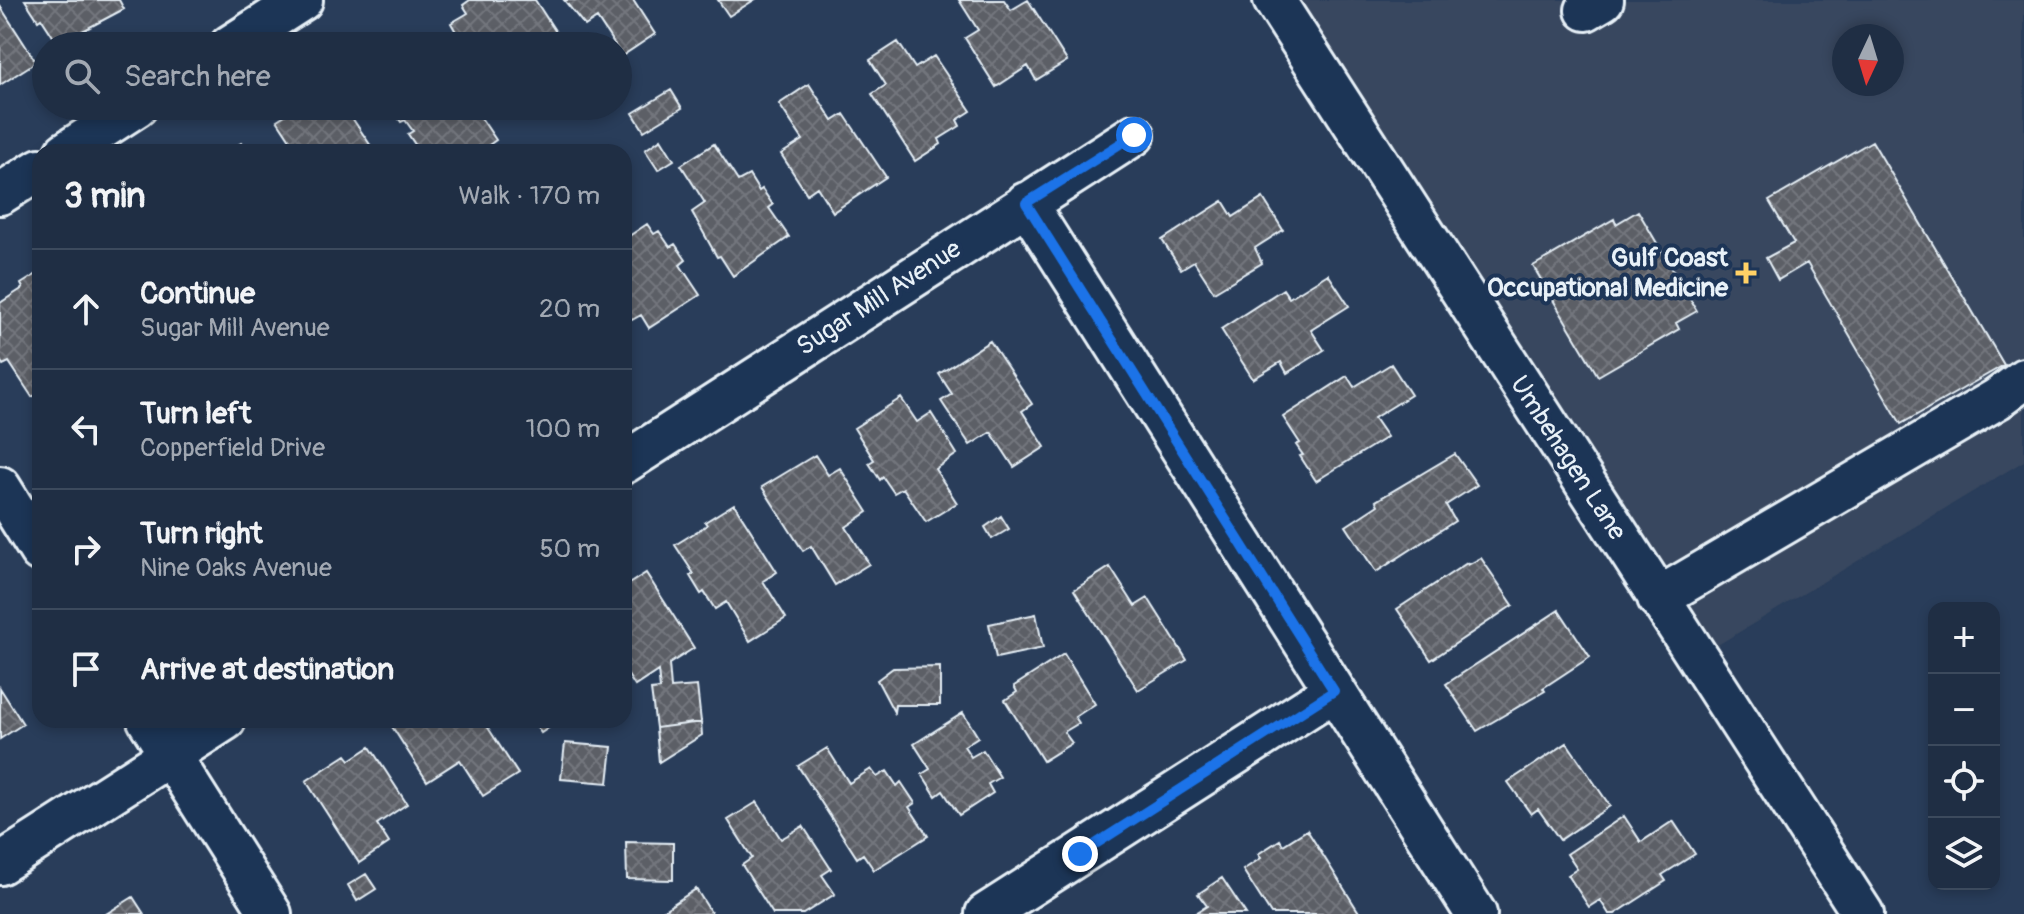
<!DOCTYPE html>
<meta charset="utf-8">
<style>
body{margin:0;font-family:Pangolin,sans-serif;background:#27364b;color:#f1f3f6}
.controls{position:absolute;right:24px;bottom:24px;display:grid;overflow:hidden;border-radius:16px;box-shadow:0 4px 12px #0003}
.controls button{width:72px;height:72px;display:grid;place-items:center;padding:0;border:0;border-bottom:2px solid #3c4a5d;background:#1f2e44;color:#f1f3f6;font:40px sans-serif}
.compass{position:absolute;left:1832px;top:24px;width:72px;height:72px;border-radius:50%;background:#1f2e44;box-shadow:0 4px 12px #0003;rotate:184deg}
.stop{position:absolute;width:24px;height:24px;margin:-18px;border:6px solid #1a73e8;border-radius:50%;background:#fff}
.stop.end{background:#1a73e8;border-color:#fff;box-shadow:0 2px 8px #0008}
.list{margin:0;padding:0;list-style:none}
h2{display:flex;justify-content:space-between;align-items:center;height:104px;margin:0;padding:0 32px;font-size:34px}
h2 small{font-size:26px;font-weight:400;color:#a1a8b2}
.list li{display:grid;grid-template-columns:52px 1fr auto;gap:24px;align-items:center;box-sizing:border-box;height:120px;padding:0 32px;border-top:2px solid #3c4a5d}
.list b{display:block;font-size:30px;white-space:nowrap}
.list p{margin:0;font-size:26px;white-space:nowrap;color:#a1a8b2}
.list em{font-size:26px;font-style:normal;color:#a1a8b2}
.icon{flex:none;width:44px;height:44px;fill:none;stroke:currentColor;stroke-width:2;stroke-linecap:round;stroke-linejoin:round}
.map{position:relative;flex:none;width:2024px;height:914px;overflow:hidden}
.search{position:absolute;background:#1f2e44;box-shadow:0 4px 12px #0003;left:32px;top:32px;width:600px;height:88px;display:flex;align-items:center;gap:20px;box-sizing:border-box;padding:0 28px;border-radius:44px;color:#a1a8b2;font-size:30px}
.panel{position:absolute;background:#1f2e44;box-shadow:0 4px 12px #0003;left:32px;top:144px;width:600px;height:584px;border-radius:24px}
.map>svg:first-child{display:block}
</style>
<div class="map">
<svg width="2024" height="914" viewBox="0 0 2024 914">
<defs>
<pattern id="building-cross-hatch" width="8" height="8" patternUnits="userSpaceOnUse" patternTransform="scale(2)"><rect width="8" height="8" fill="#5b5f66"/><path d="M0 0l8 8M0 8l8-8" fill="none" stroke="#73767d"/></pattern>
</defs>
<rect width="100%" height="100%" fill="#293d5a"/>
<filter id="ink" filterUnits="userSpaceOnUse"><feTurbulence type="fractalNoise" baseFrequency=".0125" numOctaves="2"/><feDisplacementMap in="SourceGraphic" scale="16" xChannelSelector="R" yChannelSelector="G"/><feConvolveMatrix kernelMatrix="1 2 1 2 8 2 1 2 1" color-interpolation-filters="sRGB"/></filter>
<g filter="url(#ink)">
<path fill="#38475e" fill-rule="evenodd" d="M1292 0H2024V461L1711 649ZM1844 36H1892V84H1844Z"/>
<path fill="url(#building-cross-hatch)" stroke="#e8f1f8" stroke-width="2" d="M25 0H119L124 9 58 44 41 18 38 20Z
M470 0H535L565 46H464L451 23 468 13 463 5Z
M564 0H633L655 34 622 56 597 18 585 26Z
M718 0H754L729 16Z
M959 0H1004L1011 10 1028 0 1067 61 1036 80 1028 66 996 87 965 38 978 30Z
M0 6 36 62 0 85Z
M422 32 431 46H392L400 41 403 45Z
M898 42 915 68 934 56 971 111 957 120 960 126 939 139 941 144 915 161 872 94 886 85 870 60Z
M809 84 833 121 844 114 886 177 833 212 817 187 807 194 781 154 803 140 779 104Z
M671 90 682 108 644 131 633 113Z
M299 106H344L375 152H298L277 120Z
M390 106H473L496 140 479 152H420L408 134 413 131 405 120 401 122Z
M661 139 674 160 658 170 645 150Z
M1872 141 2004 365 1901 424 1807 263 1778 280 1766 258 1794 243 1769 201Z
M241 143 247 152H227Z
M714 144 738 181 749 175 759 191 762 189 773 205 769 208 789 237 733 276 720 256 717 257 692 212 705 203 681 165Z
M1263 198 1283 230 1255 248 1262 263 1214 292 1194 261 1181 269 1162 240 1223 201 1233 217Z
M1638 211 1697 311 1676 323 1679 329 1598 376 1533 266 1614 219 1616 224Z
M647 224 654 234 659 231 670 247 675 244 686 260 680 265 700 295 649 328 641 315 632 320 624 308V235L626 238Z
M40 272V392L32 397 9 362 3 365 0 360V303L23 288 21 284Z
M1328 274 1349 306 1311 330 1324 350 1287 373 1281 362 1253 379 1221 329 1283 289 1289 298Z
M990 341 1032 404 1022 411 1045 447 1014 467 991 432 970 445 941 401 952 394 939 374Z
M1391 364 1411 395 1374 418 1387 437 1316 481 1300 456 1303 455 1296 445 1300 443 1283 417 1347 376 1354 387Z
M901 398 917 422 931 413 957 454 935 469 957 503 926 522 903 488 894 493 883 477 880 480 869 463 874 460 854 428Z
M1455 454 1477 485 1446 505 1455 521 1376 572 1346 526 1378 505 1376 501Z
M815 455 828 475 840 468 868 512 846 527 869 564 835 585 811 546 803 551 762 487Z
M734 504 777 572 763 581 786 618 750 641 726 602 715 609 704 592 701 594 690 576 694 574 675 545 707 525 705 522Z
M1001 516 1009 529 992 539 985 527Z
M1481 558 1513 605 1431 660 1397 609 1467 563 1468 565Z
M1110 567 1135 606 1148 598 1187 660 1138 690 1074 590Z
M646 573 694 648 669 664 671 688 697 686 701 722 656 728 651 690 660 689 658 671 635 686 624 669V615L630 611 624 602V587Z
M1559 610 1590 657 1543 688 1545 691 1477 731 1446 684Z
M1036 614 1043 648 996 658 989 624Z
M1064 654 1095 704 1075 717 1079 723 1064 732 1072 743 1043 761 1005 700 1017 692 1014 686Z
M940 667V705H895L894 712 877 680 893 668Z
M0 688 23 724 0 739Z
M963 713 978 737 964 746 971 757 983 750 1000 777 988 784 993 793 959 815 943 791 936 796 922 774 930 769 914 744Z
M399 720H483L518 774 483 796 460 760 427 781 391 725Z
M532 720H560L541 733Z
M701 722 702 735 659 762 656 728Z
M565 743 612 747 608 783 561 779Z
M1567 743 1610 806 1560 840 1538 809 1531 814 1508 782Z
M370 747 407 804 377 824 389 843 359 863 306 781 346 755 350 760Z
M827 748 849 783 871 769 877 777 887 771 897 786 901 782 915 803 909 807 928 836 874 870 863 854 857 858 798 766Z
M757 802 781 839 803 826 831 869 822 875 835 894 803 914H773L742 865 752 858 728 820Z
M1624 816 1641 842 1673 821 1695 854 1662 875 1666 881 1615 914H1609L1600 900 1589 907 1568 875 1577 869 1567 854Z
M1307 830 1360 914H1271L1243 870 1261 858 1258 854 1280 840 1283 845Z
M626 842 673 843V880L627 879Z
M366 874 376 889 357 901 348 885Z
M1222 878 1246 914H1194L1207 906 1198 894Z
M696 889 712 914H658Z
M133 897 144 914H106Z"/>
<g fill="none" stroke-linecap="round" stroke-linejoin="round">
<g stroke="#e8f1f8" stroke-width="46">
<path id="minor" d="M1274 0 1863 914
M1586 10 1603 0
M230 46 302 0
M66 152 137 106
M0 194 40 169
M1026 203 1476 914
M624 463 1134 135
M0 487 40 551
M1658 598 1997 399 2024 379
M148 720 271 914
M0 864 225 720
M986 914 1334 691"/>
</g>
<use href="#minor" stroke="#1d3557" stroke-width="40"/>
</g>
</g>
<g fill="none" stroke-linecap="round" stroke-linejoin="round" filter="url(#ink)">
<path stroke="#1a73e8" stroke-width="10" d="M1080 854 1334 691 1026 203 1134 135"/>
</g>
<path fill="#ffd166" stroke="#1d3557" stroke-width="3" d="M1742 261h8v8h8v8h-8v8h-8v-8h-8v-8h8z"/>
<g text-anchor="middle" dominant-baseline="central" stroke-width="8" stroke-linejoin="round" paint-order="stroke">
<g font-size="26" font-weight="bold" fill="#e8f1f8" stroke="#1d3557" text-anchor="end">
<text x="1728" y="258">Gulf Coast<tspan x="1728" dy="30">Occupational Medicine</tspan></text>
</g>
<g font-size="26" fill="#e8f1f8" stroke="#1d3557">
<text transform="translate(879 298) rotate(-33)">Sugar Mill Avenue</text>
<text transform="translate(1568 458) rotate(57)">Umbehagen Lane</text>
</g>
</g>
</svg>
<div class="controls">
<button>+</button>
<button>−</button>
<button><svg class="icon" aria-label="locate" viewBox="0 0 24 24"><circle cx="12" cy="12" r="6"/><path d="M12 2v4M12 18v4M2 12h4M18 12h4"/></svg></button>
<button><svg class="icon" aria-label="layers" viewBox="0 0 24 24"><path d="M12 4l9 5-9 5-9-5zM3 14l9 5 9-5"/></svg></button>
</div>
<svg class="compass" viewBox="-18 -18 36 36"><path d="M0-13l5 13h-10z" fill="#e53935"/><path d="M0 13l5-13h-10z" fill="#a1a8b2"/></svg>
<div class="stop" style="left:1134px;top:135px"></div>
<div class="stop end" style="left:1080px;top:854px"></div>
<div class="search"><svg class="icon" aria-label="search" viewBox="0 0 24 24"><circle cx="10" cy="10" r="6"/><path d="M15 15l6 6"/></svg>Search here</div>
<section class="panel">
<h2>3 min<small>Walk · 170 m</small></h2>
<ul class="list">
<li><svg class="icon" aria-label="ahead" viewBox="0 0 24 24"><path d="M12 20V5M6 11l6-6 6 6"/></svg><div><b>Continue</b><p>Sugar Mill Avenue</p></div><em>20 m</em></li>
<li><svg class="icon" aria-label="left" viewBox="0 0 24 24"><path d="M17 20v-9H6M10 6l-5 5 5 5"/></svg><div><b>Turn left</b><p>Copperfield Drive</p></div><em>100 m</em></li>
<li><svg class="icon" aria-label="right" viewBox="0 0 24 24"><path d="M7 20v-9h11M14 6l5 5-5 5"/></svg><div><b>Turn right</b><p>Nine Oaks Avenue</p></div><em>50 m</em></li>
<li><svg class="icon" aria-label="arrive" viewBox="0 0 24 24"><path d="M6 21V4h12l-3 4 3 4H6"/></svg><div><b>Arrive at destination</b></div></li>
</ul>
</section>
</div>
